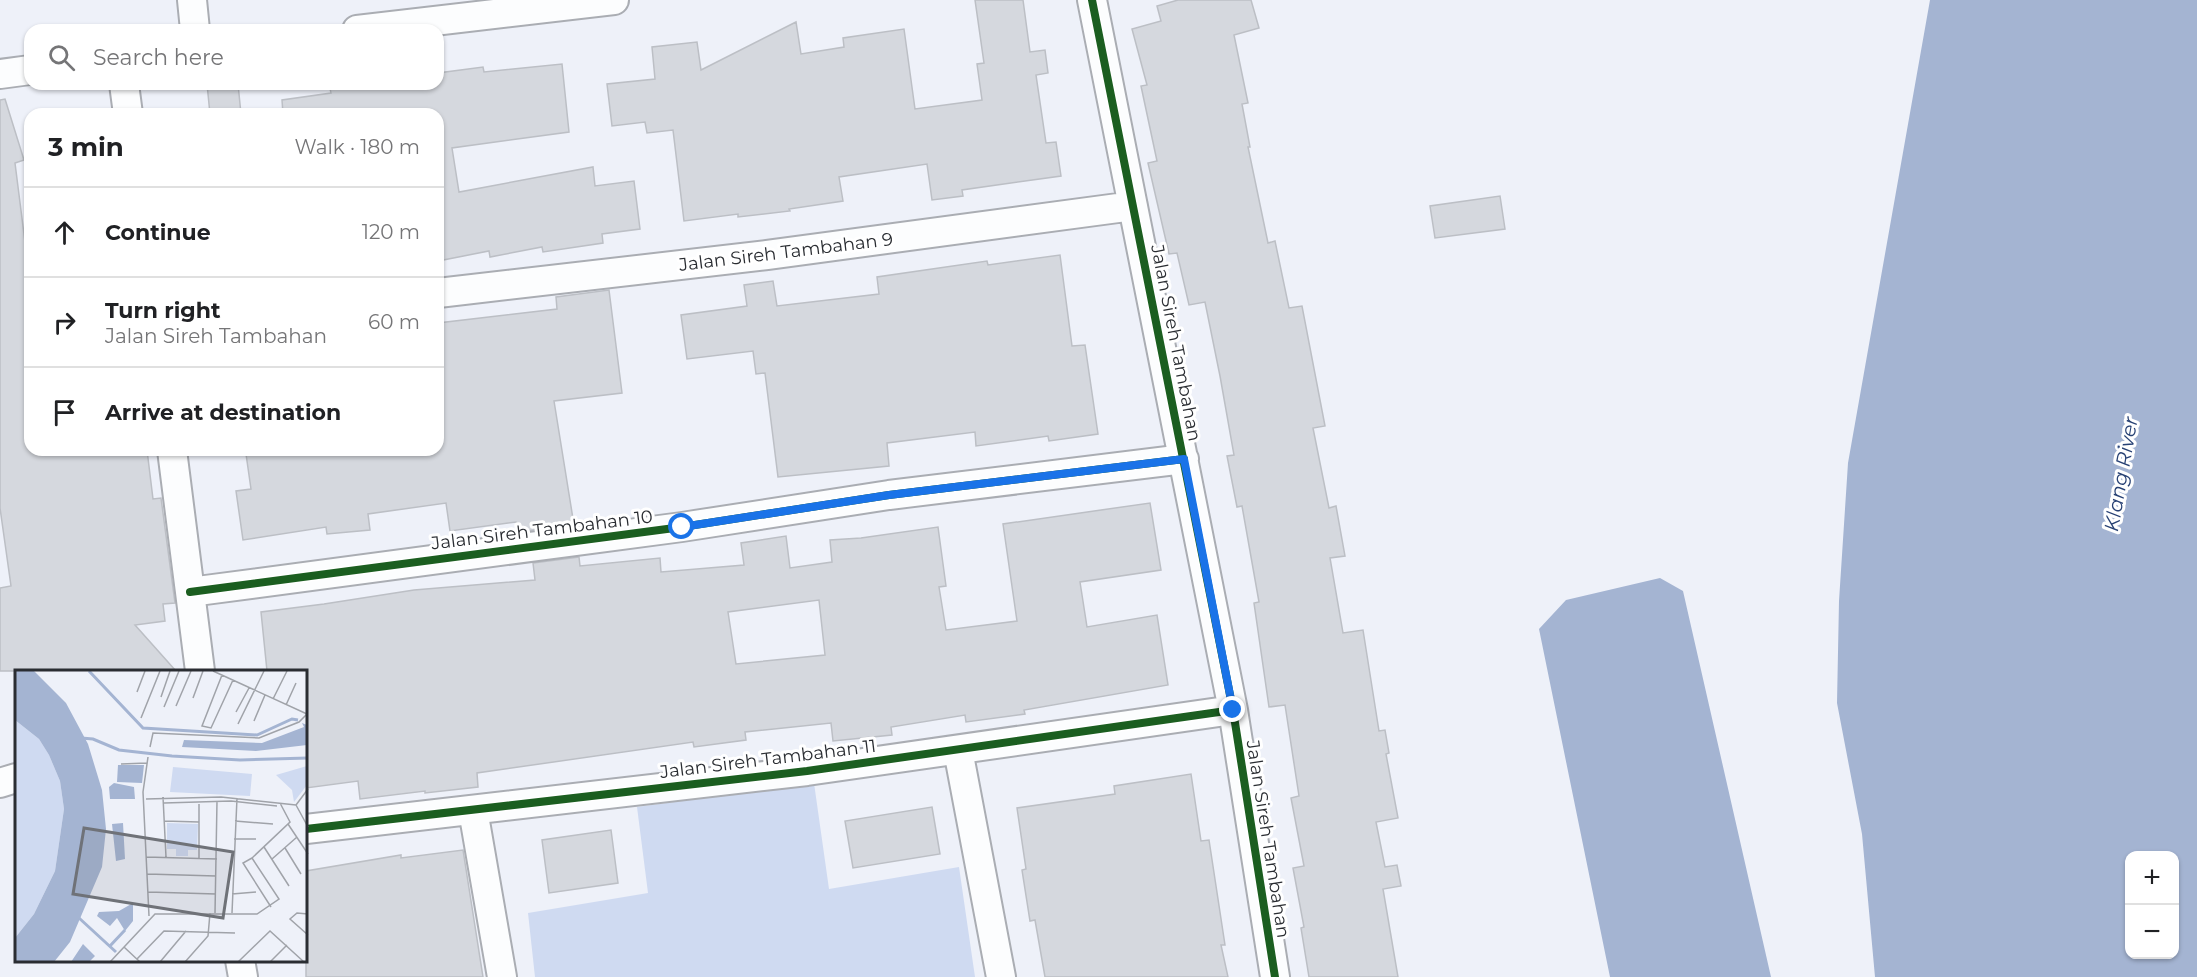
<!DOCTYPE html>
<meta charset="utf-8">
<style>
body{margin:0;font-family:Montserrat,sans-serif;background:#f2f2f2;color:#202124}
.controls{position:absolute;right:18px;bottom:18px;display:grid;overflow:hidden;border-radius:12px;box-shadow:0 2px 4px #0004}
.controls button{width:54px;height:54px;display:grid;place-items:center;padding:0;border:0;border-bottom:2px solid #e0e0e0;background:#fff;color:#202124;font:30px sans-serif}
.stop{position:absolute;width:18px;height:18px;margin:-14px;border:4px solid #1a73e8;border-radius:50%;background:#fff}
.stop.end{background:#1a73e8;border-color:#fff;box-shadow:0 2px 6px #0008}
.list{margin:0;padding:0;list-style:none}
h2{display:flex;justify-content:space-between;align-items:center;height:78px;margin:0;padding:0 24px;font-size:26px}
h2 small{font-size:20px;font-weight:400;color:#757577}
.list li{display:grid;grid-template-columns:39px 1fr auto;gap:18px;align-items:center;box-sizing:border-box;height:90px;padding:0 24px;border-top:2px solid #e0e0e0}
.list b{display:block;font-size:22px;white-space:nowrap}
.list p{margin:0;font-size:20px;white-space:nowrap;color:#757577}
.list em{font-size:20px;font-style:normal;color:#757577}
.icon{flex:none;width:33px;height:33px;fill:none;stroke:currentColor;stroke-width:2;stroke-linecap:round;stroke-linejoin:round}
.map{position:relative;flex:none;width:2197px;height:977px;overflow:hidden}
.search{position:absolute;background:#fff;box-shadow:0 2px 4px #0004;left:24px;top:24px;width:420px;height:66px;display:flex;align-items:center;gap:15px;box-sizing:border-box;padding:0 21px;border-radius:18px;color:#757577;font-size:22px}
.panel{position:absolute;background:#fff;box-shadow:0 2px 4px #0004;left:24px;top:108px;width:420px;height:348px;border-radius:18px}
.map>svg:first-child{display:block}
</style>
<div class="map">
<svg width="2197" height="977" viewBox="0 0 2197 977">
<rect width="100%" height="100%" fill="#eef1f9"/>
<path fill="#cfdaf1" d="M814 783 829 889 959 867 975 977H535L528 913 648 893 637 807Z"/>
<path fill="#a4b4d2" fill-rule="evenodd" d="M1930 0H2197V977H1875L1862 834 1837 703 1839 601 1848 463ZM2130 856H2174V954H2130Z
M1660 578 1683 591 1771 977H1610L1539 629 1566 600Z"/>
<path fill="#d5d8de" stroke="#bcbfc5" stroke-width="1.5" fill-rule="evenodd" d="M975 0H1023L1030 52 1045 50 1048 73 1036 75 1046 143 1056 142 1061 176 962 190 963 196 932 200 927 164 839 177 843 201 789 209 790 211 738 217V214L684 221 673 130 647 133 645 122 612 126 607 84 655 79 652 47 697 42 701 70 796 22 801 54 844 47 843 38 904 29 915 109 982 100 977 64 984 63Z
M1178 0H1251L1259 28 1234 35 1248 103 1242 104 1250 147H1248L1268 243 1275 241 1289 308 1302 306 1325 426 1313 428 1329 508 1336 506 1345 556 1330 558 1343 633 1363 630 1379 731 1385 730 1389 753 1386 754 1398 818 1376 822 1385 867 1397 865 1401 886 1383 889 1398 977H1309L1301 928 1304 927 1293 868 1304 866 1291 798 1299 796 1285 705 1269 707 1254 603 1259 602 1242 506 1237 507 1227 456 1234 455 1220 376 1205 302 1189 305 1177 253 1169 254 1148 163 1157 161 1141 86 1147 85 1132 29 1161 21 1157 6Z
M562 64 569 132 452 148 459 192 593 167 595 186 634 181 640 229 602 234 603 243 543 252 542 247 490 257 489 251 438 261V114H283L282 100 331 93 329 84H438V73L483 67 484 72Z
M207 84H238L241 114H210Z
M5 99 24 160 15 163 27 258 30 257V450H51V453L77 450H147L153 499 161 498 175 603 163 604 165 621 135 625 176 671H0V588L11 586 0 508V100Z
M1500 196 1505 229 1435 238 1430 206Z
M1060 255 1072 346 1085 345 1098 434 1049 441 1048 436 976 446 975 432 887 443 889 466 778 477 765 373 756 374 753 351 687 359 681 315 747 306 744 285 773 281 777 306 879 294 877 277 987 261 988 265Z
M609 290 622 393 554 401 574 525 518 532 516 522 450 531 446 503 368 514 370 530 327 534 326 527 243 540 236 491 251 489 246 454 276 450H280L281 454 318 450H438V430H442L438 401V323L557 309 556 297Z
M1150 503 1161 570 1080 582 1087 627 1157 615 1168 685 1024 710 1025 714 966 722 965 715 891 727 892 735 833 741 831 723 745 732 746 740 694 747 693 742 477 773 478 787 425 793V791L360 799 358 781 306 788V671H267L261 612 324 604 414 590 535 580 533 563 579 557 580 566 660 558 661 572 744 565 741 543 786 536 790 568 832 562 830 540 861 538 938 527 946 586 939 587 946 630 1017 621 1003 524ZM819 600 825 655 736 664 728 612Z
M1191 774 1201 841 1209 840 1225 945H1221L1228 977H1045L1035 920 1030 921 1022 870 1026 869 1017 808 1115 794 1114 786Z
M932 807 940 854 853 868 845 821Z
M611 830 618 883 549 893 542 840Z
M463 850 483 977H306V871L401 855V858Z"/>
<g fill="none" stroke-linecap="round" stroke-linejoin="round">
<g stroke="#aaadb3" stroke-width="32">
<path id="minor" d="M192 0 195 30
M1092 0 1233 710 1275 977
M357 30 614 0
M0 74 30 70
M124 84 128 114
M438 293 767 255 1133 206
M172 450 200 671
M190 592 682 527 889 495 1184 459
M958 750 1001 977
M0 783 16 778
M473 810 502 977
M306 829 807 771 1233 710
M240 960 243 977"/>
</g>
<use href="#minor" stroke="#fcfdfe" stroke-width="28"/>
<g stroke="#fff" stroke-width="11">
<path id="cycleway" d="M1092 0 1233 710 1275 977
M190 592 682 527 889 495 1184 459
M306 829 807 771 1233 710"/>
</g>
<use href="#cycleway" stroke="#1b5e20" stroke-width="8"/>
</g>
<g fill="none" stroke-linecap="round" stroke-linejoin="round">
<path stroke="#1a73e8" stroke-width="8" d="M682 527 889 495 1184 459 1233 710"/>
</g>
<g text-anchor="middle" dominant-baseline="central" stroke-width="6" stroke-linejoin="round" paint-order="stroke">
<g font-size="18" fill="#2a2d32" stroke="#fff">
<text transform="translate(786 252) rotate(-7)">Jalan Sireh Tambahan 9</text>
<text transform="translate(1176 343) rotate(79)">Jalan Sireh Tambahan</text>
<text transform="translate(542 530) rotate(-7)">Jalan Sireh Tambahan 10</text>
<text transform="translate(768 759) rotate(-7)">Jalan Sireh Tambahan 11</text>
<text transform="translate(1268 839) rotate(81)">Jalan Sireh Tambahan</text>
</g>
<g font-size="20" font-style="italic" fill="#274174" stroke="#fff">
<text transform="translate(2121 474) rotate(-80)">Klang River</text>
</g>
</g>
<g transform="translate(15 670)">
<rect width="292" height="292" fill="#eef1f9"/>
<path d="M0 50 24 69 34 85 45 111 49 139 40 201 19 244 0 268ZM292 96V115L279 132 277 120 261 105ZM158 97 237 104 235 126 155 122ZM152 153 183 154 182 180H173V186H161V179H152Z" fill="#cfdaf1"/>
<path d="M0 1H19L51 33 73 74 87 120 91 159 87 197 55 272 39 292H0V268L19 244 40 201 49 139 45 111 34 85 24 69 0 50ZM287 53 292 55V75L241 81 167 77 169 70 247 73 289 57ZM103 95H129L127 113 102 112ZM99 113 119 117 120 129H95L94 117ZM108 153 110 189 101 191 97 154ZM118 233V251L110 261 102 248 95 256 82 246 84 242 104 241ZM68 274 80 286 74 292H56Z" fill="#a4b4d2"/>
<path fill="none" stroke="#a4b4d2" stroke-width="3" d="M74 1 128 58 242 65 277 49 283 50M66 68 78 69 104 80 157 86 225 90 293 88M64 248 101 282M94 277 110 260"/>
<path fill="none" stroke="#a0a3a9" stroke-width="1.5" d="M198 1 292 44M207 5 187 56 196 58 218 10M122 22 130 1M146 27 155 1M178 28 188 1M258 29 272 1M271 35 281 13M161 36 176 1M149 37 164 1M221 42 234 18M126 48 145 1M239 51 250 25M223 54 249 1M135 77 138 63 244 68 284 52 292 44M133 87 128 122 134 246M106 94 132 93M148 127 151 187M131 129 206 127 281 135M149 133 216 131 262 136M281 135 293 157M281 135 293 119M149 151 184 152M220 151 258 154M273 154 293 184M219 169H241M249 177 274 216M270 178 286 204M131 187 202 189M184 188V134M237 188 228 193 256 237M257 189 282 167M132 204 201 206M133 222 201 224M217 224 241 222M200 243 202 131M217 243 222 128M293 244 282 243 275 249 293 265M109 277 125 292M122 289 149 261 220 263M95 292 140 244H242L264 229 237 188 275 152 265 133M145 292 171 261M170 292 193 266 195 243M223 292 255 261 289 292M255 292 272 275"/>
<path fill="#6f7278" fill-opacity="0.15" stroke="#6f7278" stroke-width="3" d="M69 158 218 182 208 248 58 224Z"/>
<rect width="292" height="292" fill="none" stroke="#2a2d32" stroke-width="3"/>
</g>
</svg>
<div class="controls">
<button>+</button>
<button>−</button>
</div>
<div class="stop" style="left:682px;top:527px"></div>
<div class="stop end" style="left:1233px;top:710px"></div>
<div class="search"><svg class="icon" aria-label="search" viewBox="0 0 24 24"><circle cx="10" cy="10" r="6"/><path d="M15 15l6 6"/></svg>Search here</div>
<section class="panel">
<h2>3 min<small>Walk · 180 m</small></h2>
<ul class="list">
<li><svg class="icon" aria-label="ahead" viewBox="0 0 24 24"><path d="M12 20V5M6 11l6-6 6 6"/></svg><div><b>Continue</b></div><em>120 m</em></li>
<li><svg class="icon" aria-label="right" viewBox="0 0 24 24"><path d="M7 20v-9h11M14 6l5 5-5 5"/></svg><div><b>Turn right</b><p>Jalan Sireh Tambahan</p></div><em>60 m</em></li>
<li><svg class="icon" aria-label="arrive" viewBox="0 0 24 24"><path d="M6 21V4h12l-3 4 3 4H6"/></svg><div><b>Arrive at destination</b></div></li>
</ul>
</section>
</div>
